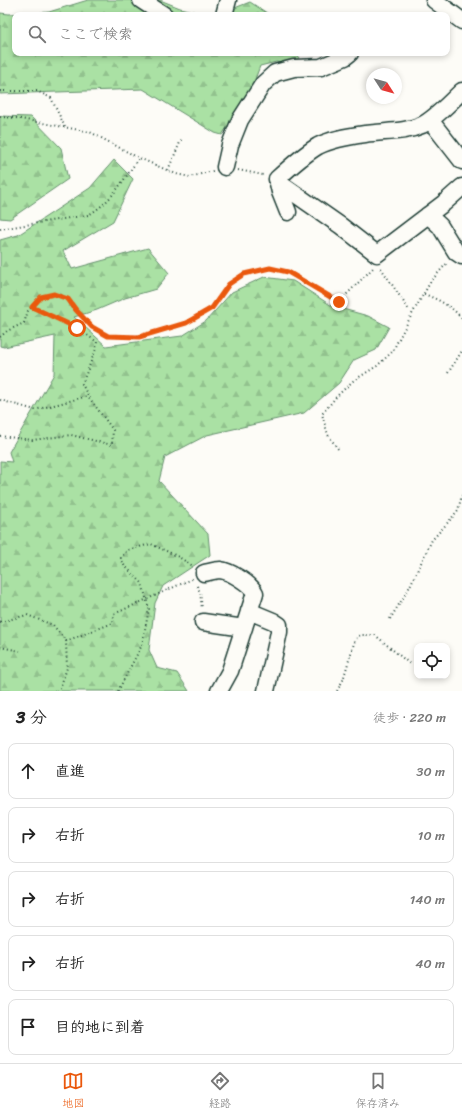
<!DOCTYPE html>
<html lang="ja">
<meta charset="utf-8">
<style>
body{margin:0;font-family:Sriracha,"Klee One",sans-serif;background:#f6f6f6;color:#222}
.controls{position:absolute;right:12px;bottom:12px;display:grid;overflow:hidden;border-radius:8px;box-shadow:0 2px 6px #0003}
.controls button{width:36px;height:36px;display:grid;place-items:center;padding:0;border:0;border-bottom:1px solid #e0e0e0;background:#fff;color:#222;font:20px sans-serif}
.compass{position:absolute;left:366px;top:68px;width:36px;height:36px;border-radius:50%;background:#fff;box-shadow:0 2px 6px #0003;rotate:126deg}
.stop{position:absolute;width:12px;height:12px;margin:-9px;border:3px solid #ea580c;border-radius:50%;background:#fff}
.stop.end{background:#ea580c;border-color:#fff;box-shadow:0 1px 4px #0008}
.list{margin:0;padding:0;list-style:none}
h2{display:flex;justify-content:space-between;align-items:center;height:52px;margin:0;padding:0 16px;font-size:17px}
h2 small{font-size:13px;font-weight:400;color:#767676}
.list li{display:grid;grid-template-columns:26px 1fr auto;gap:12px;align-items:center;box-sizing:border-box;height:56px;margin:0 8px 8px;padding:0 8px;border:1px solid #e0e0e0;border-radius:8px}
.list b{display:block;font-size:15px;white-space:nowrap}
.list em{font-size:13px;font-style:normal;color:#767676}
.icon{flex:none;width:22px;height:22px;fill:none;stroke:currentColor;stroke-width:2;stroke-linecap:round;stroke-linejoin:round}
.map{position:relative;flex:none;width:462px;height:691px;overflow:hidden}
.search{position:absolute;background:#fff;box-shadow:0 2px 6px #0003;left:12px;right:12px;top:12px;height:44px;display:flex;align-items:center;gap:10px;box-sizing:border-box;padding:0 14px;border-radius:8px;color:#767676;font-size:15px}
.sheet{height:372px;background:#fff}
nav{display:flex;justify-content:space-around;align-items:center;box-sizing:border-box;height:56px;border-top:1px solid #e0e0e0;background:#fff;font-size:11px;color:#767676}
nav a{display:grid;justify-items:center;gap:2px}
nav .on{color:#ea580c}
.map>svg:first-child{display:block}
</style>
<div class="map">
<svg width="462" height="691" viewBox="0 0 462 691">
<defs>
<pattern id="forest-firs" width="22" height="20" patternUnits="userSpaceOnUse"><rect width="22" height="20" fill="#aae1a4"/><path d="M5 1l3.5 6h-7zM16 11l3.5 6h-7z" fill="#92c28e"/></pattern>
</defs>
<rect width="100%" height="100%" fill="#fdfcf7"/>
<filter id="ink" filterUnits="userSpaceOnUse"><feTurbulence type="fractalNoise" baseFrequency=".025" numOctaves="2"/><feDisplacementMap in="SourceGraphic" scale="8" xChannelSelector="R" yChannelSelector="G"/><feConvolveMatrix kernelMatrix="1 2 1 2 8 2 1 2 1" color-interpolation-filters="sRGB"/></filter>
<g filter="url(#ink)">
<path fill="url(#forest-firs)" stroke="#648f6c" d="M88 0H160L180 8 204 14 227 11 250 2 270 15H15V53H297L299 57 294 65 276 62 260 66 251 90 222 135 215 133 143 89 0 94V13L9 14 49 12Z
M0 116 31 117 61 148 68 179 10 219 0 218Z
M114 160 133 179 113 221 63 251 72 269 148 248 169 273 156 289 125 298 97 310 74 317 106 346 182 336 206 321 232 292 264 277 293 281 332 306 368 316 389 327 376 350 354 360 339 383 304 413 207 435 165 457 159 481 208 534 210 555 163 586 155 603 149 650 157 668 177 673 189 691H0V461L12 462 9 452 54 374 55 336 4 347 0 346V240L18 235 90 188Z"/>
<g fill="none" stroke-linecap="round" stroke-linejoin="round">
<g stroke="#1f3d34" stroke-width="19">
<path id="minor" d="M141 0 164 15
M434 0 462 21
M224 15 228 0
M430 120 462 161
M225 167 230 145 240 120 263 84 275 73 294 68 321 67 345 57 350 53
M278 182 341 226 377 254 444 203 462 187
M288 212 280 192 277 179C290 167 303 155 318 146 332 139 350 136 365 134 385 131 404 133 422 125 436 118 451 101 462 91
M428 215 440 226 456 252 462 256
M204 573C209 572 216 570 220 570 230 571 251 584 255 593L230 671 219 691
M249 611 273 621 279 625V632L266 691
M203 622 244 628"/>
</g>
<path stroke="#1f3d34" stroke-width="2" stroke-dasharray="1 3" stroke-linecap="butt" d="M0 91H37L51 98 65 127
M0 117 16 118 90 132 139 158 176 174 190 177 213 171
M168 170 182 138
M238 170 263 175
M0 229 88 215C112 202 123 180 139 158
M381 268 409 310
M424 294C439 300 452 306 462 319
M0 337 7 331 24 323 28 311 41 297 54 294 68 299 76 310 92 327 108 336 139 337 186 323 212 308 229 284 244 274 270 268 288 272 339 302 374 267
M448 373 462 351
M0 400 35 410 88 396
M0 436 32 440 71 435 112 445 113 430 88 396 82 384 96 349 97 342 77 328 32 307
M338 449 328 435 322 414 337 396 353 381 377 366 392 352 411 316 431 281 448 262
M197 586 200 592 202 609
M390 619 408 590 432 540 451 519 458 510 462 495
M0 622 27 615 53 625 66 641 67 668 59 691
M66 641 113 623 114 614 192 579
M0 647 20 651
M118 691 142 645 149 609 142 583 124 565 121 558 127 550 151 544 177 556 193 566
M337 691 343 680 355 640 360 635H375L411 665"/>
<use href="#minor" stroke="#fdfcf7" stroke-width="16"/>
</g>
</g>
<g fill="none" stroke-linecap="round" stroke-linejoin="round" filter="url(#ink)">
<path stroke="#ea580c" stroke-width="5" d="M77 328 32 307 41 297 54 294 68 299 76 310 92 327 108 336 139 337 186 323 212 308 229 284 244 274 270 268 288 272 339 302"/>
</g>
</svg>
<div class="controls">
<button><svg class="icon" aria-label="locate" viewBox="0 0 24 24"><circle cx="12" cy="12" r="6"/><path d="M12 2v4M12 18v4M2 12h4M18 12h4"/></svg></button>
</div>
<svg class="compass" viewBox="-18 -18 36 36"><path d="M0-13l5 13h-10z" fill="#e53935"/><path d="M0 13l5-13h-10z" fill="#767676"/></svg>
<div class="stop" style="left:77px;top:328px"></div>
<div class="stop end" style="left:339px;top:302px"></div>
<div class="search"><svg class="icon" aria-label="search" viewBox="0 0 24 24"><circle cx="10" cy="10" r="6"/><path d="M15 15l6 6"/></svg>ここで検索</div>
</div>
<section class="sheet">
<h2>3 分<small>徒歩 · 220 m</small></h2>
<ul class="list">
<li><svg class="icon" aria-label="ahead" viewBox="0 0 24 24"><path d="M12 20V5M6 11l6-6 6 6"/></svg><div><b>直進</b></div><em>30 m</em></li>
<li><svg class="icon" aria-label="right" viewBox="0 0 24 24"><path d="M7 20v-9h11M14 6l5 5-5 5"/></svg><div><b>右折</b></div><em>10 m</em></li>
<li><svg class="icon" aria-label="right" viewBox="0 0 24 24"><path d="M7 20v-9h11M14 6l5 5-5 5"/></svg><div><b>右折</b></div><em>140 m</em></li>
<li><svg class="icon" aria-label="right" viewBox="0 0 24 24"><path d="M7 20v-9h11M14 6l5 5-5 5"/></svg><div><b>右折</b></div><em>40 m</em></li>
<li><svg class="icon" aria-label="arrive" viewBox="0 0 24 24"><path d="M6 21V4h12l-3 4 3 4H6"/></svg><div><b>目的地に到着</b></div></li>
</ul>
</section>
<nav>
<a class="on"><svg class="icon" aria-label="map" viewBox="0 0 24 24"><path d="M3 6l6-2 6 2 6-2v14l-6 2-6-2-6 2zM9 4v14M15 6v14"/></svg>地図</a>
<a><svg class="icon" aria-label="directions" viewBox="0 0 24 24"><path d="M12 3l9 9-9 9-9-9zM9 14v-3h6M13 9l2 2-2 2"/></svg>経路</a>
<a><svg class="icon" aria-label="saved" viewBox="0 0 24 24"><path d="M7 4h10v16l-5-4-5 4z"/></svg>保存済み</a>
</nav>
